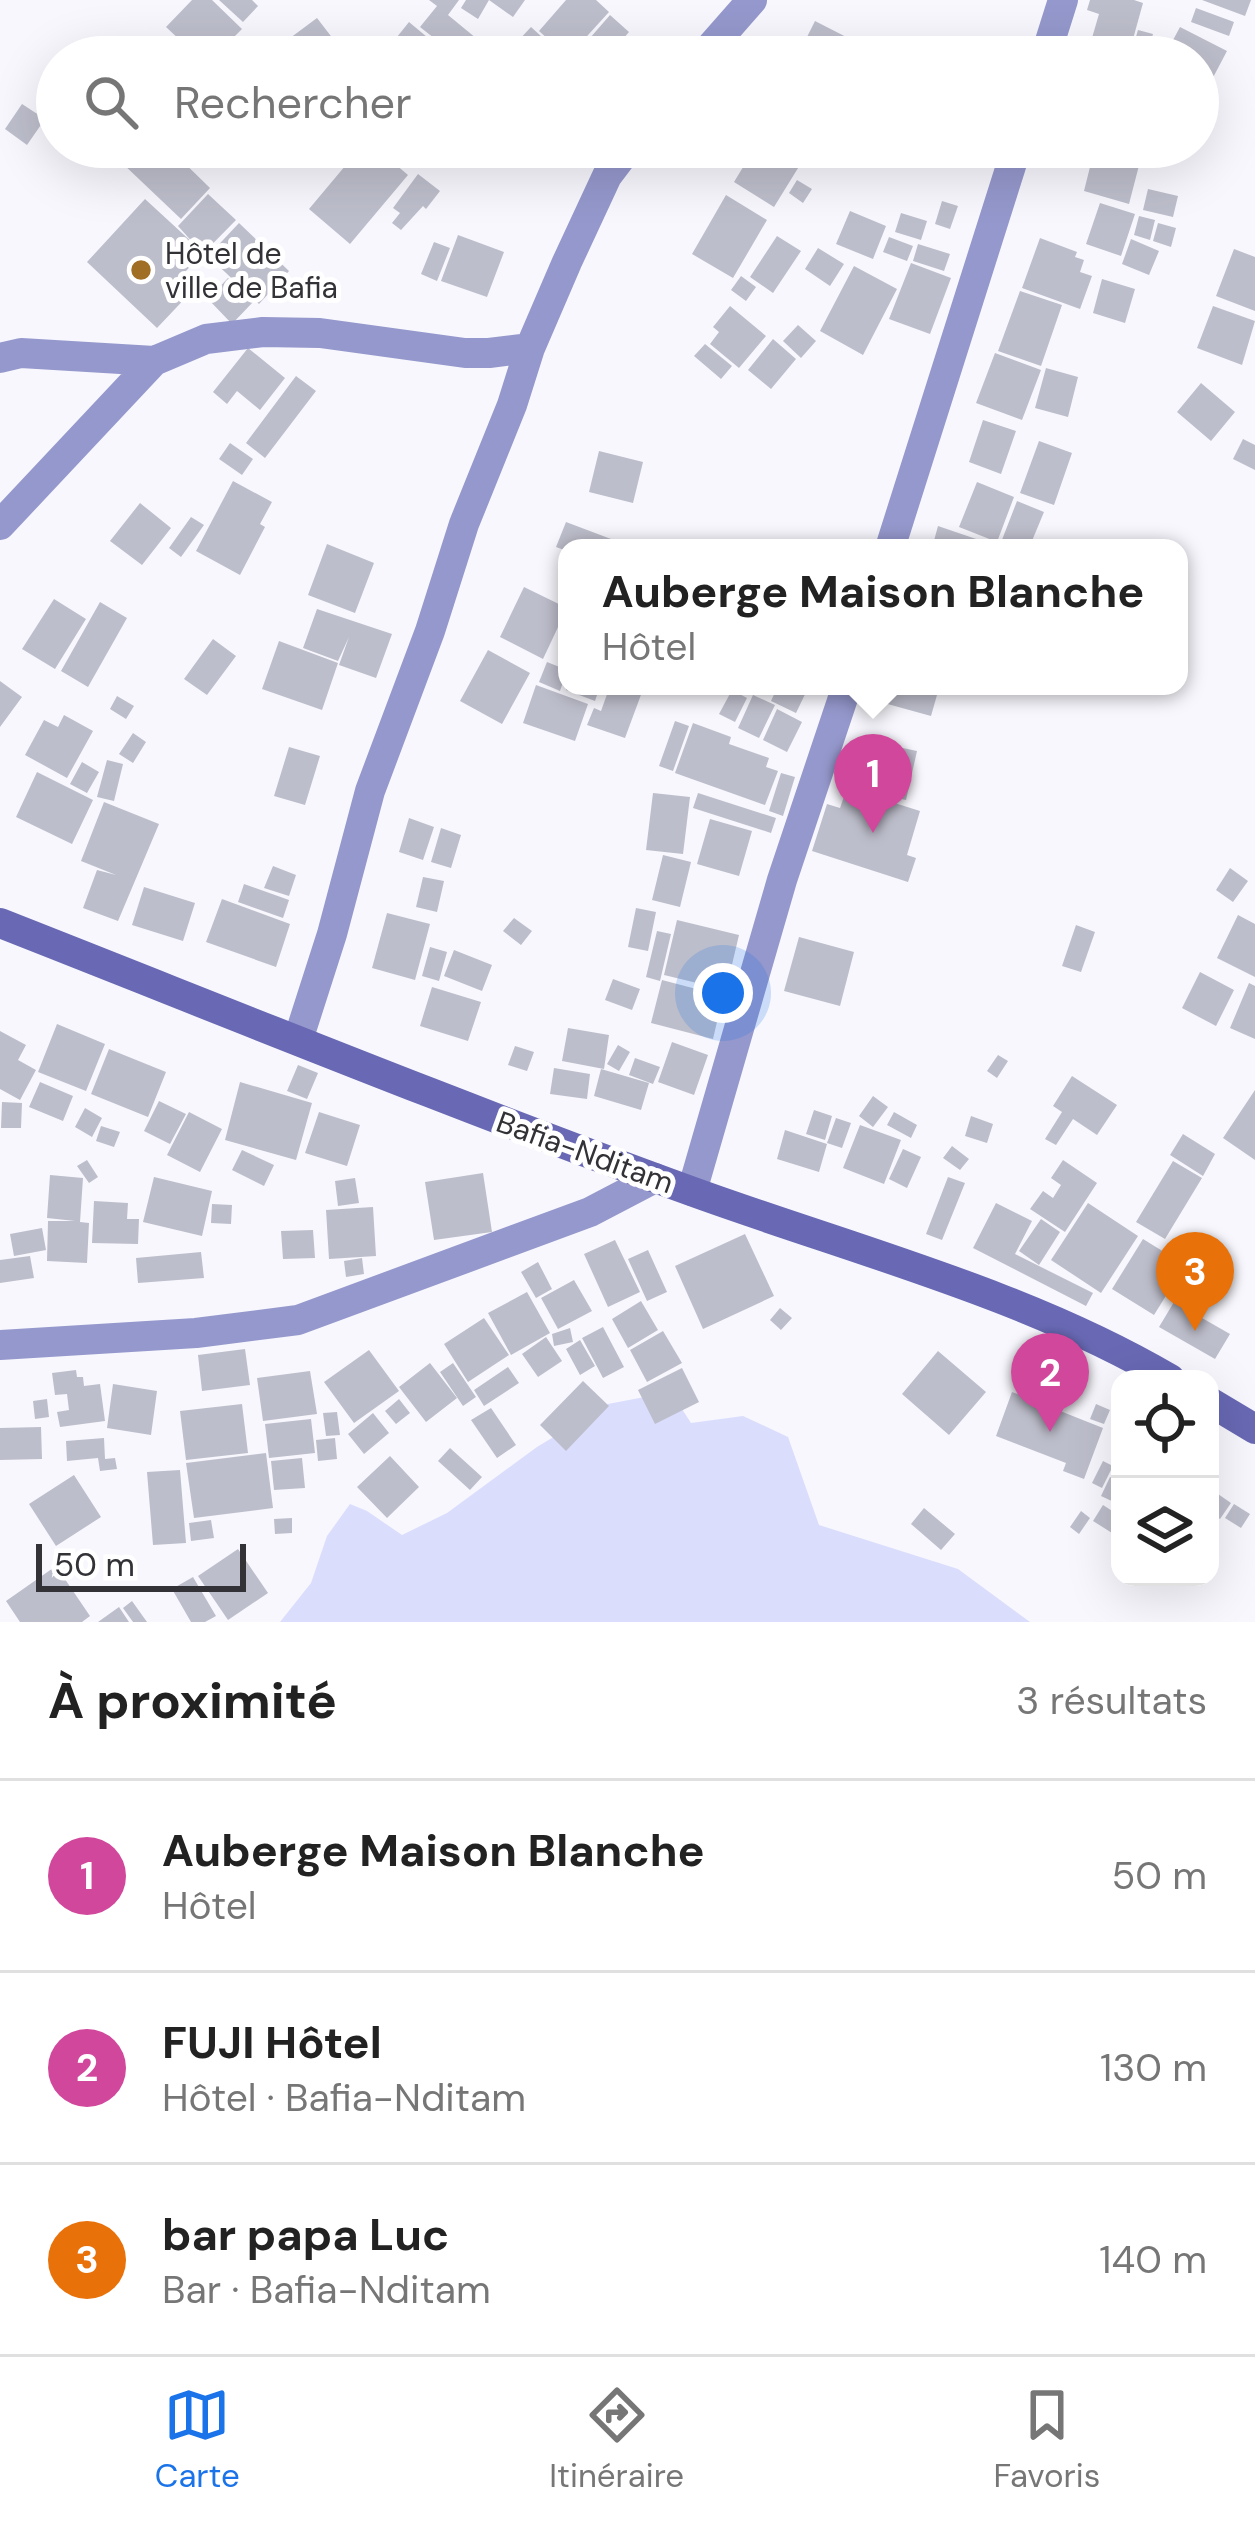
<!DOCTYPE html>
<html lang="fr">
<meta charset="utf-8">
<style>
body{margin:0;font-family:"DM Sans",sans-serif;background:#f6f6f6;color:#222}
.controls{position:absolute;right:36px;bottom:36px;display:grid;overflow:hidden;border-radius:24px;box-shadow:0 12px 48px #0002}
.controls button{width:108px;height:108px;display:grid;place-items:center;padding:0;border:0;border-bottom:3px solid #e0e0e0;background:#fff;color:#222;font:60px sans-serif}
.scale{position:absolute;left:36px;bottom:30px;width:210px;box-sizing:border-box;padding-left:12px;border:6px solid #323237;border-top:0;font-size:33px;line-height:42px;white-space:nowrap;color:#323237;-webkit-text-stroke:9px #fff;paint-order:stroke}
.you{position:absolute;left:723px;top:993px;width:42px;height:42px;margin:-30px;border:9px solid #fff;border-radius:50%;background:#1a73e8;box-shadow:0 0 0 18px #1a73e833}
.badge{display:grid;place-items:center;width:78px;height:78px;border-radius:50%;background:#1a73e8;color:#fff;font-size:39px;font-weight:700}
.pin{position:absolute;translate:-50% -99px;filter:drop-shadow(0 3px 6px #0008)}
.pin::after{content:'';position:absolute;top:63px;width:42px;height:36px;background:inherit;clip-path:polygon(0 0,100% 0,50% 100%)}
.popup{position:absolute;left:558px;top:539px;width:630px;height:156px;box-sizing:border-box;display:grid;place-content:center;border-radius:24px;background:#fff;filter:drop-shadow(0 3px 9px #0005);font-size:39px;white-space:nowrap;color:#767676}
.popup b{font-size:45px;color:#222}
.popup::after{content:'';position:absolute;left:50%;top:100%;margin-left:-24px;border:24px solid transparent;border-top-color:#fff}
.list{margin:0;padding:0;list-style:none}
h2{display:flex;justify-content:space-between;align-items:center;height:156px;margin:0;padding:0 48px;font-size:51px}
h2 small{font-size:39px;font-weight:400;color:#767676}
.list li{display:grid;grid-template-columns:78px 1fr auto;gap:36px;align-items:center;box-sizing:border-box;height:192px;padding:0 48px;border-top:3px solid #e0e0e0}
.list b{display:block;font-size:45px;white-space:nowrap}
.list p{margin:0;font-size:39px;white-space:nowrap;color:#767676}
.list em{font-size:39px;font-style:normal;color:#767676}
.icon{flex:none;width:66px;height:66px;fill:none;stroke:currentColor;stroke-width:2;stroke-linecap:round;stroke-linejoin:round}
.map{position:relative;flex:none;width:1255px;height:1622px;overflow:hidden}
.search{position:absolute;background:#fff;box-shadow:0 12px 48px #0002;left:36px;right:36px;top:36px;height:132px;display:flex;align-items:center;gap:30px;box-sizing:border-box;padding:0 42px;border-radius:66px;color:#767676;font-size:45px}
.sheet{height:732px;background:#fff}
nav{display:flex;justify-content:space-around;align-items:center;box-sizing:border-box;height:168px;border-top:3px solid #e0e0e0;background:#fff;font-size:33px;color:#767676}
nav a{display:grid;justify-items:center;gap:6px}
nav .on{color:#1a73e8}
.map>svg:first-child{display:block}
</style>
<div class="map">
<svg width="1255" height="1622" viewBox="0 0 1255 1622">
<rect width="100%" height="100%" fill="#f7f7fd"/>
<path fill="#dbddfd" d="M671 1392 691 1423 743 1416 788 1437 819 1525 958 1569 1030 1622H280L311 1583 327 1536 350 1504 367 1511 402 1535 447 1513 537 1447 608 1404Z"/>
<path fill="#bdbecb" d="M192 0H212L242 29 214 57H198L166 27Z
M219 0H252L258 6 243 22Z
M429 0H459L448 15 499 57H458L420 27 437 6Z
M466 0H525L513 17 489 0 478 19 461 8Z
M566 0H596L609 12 568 57 539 31Z
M1090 0H1134L1143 3 1128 57 1087 55 1099 14 1087 10Z
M1202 0H1251L1245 16Z
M1196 8 1234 22 1229 36 1191 22Z
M610 15 629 32 609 55 590 38Z
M317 18 347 57H286L278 47Z
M815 21 858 43 851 57H797Z
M409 22 451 57H381Z
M531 27 564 57H503Z
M1180 27 1227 51 1208 87 1198 82V57H1164Z
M1138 30 1153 34 1146 57H1130Z
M22 104 45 119 27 145 5 129Z
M135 147H168L210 188 181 219 121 162Z
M361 147H375L408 175 350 244 309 209Z
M768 147H782L803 160 774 207 734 182 751 154 760 159Z
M1095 147H1133L1143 150 1129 204 1084 191Z
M418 174 440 191 426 209 423 206 401 230 392 223 400 213 393 208Z
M797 180 812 189 803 203 789 193Z
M1148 189 1178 196 1173 217 1143 210Z
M208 194 236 220 180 277 193 290 157 328 87 262 145 199 195 245 178 226Z
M726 195 767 220 733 278 692 254Z
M942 201 958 206 950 229 935 224Z
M1100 203 1135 214 1121 256 1086 244Z
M850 211 886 226 873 259 836 244Z
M901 213 927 221 921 240 895 232Z
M1139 216 1155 220 1150 240 1134 235Z
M239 223 289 271 259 304 208 256Z
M1158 223 1176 228 1171 247 1153 241Z
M458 235 504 252 487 297 441 281Z
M777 236 801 251 773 293 750 277Z
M889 237 913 246 907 261 883 252Z
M1040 238 1077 252 1075 257 1084 260 1080 272 1092 276 1080 309 1022 288Z
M1131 239 1159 251 1149 275 1122 264Z
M434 242 450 248 437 281 421 274Z
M918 244 950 254 944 271 913 261Z
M818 248 844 264 830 286 805 269Z
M1234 249 1255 257V311L1216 296Z
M911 263 951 278 930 334 889 319Z
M854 266 897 289 863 355 820 331Z
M741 276 756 287 746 301 731 290Z
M228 278 253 302 232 324 208 299Z
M1102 279 1135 289 1125 323 1093 313Z
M1020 291 1062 305 1041 366 998 351Z
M730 306 766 336 739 368 710 344 719 332 713 327Z
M1213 306 1255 321 1242 365 1197 348Z
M798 325 816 341 801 358 783 341Z
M773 339 796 359 771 389 748 370Z
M705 344 732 366 721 379 694 356Z
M248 348 285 378 260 410 237 391 227 404 213 392Z
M995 353 1041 370 1022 420 976 403Z
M1046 368 1078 377 1068 417 1035 408Z
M296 376 316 391 265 458 246 443Z
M1201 383 1235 412 1211 441 1177 412Z
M983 420 1016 431 1001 474 969 462Z
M1243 439 1255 445V470L1233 459Z
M1039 441 1072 453 1054 505 1020 493Z
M230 443 253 459 242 475 219 459Z
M599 451 643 462 633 503 589 492Z
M233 481 272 502 260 524 265 527 240 575 196 551Z
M977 482 1014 497 997 542 959 527Z
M1017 501 1044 512 1029 548H1007L1000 545Z
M140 503 171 528 142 565 110 541Z
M191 517 204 525 181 557 169 548Z
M566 522 619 542 617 548H567V551L556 547Z
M938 526 982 541 980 548H932Z
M327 544 374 563 355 613 308 595Z
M524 587 567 608 543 659 500 637Z
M54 599 86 619 55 669 22 649Z
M100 602 127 618 88 687 61 671Z
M317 609 392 634 376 678 339 665 349 637 338 661 303 648Z
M213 639 236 656 207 695 184 679Z
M279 641 338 663 322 710 262 689Z
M488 650 530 673 502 724 460 701Z
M547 662 567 670 560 691 539 682Z
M0 681 22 697 0 727Z
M536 685 588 704 575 741 523 723Z
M568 686H600L595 701 566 690Z
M610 686H626L642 692 625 738 587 725 594 708 601 711Z
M778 686H809L796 713 771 701Z
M888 686H907L937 695 931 716 884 703Z
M732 690 747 698 735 722 719 714Z
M753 695 775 705 759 738 738 728Z
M117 696 134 706 126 719 110 709Z
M777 709 802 722 787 752 763 740Z
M64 715 93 731 67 778 25 755 44 720 58 727Z
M675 721 689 726 673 771 659 766Z
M693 723 731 737 729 744 769 758 766 767 778 771 765 805 675 773Z
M133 733 146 742 133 763 119 754Z
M874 742 917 751 906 800 863 791Z
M289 747 320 756 305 805 274 796Z
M107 760 123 764 114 801 97 797Z
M82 762 99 772 87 793 70 784Z
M37 772 93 800 72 844 16 817Z
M781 773 795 777 783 816 769 811Z
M847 788 920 811 907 855 916 858 908 882 812 851 827 804 840 808Z
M653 793 690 797 683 854 646 850Z
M698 793 776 818 771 833 693 808Z
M104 802 159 824 118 921 83 908 97 870 116 875 81 861Z
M409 818 434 827 423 860 399 852Z
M710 819 752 831 739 876 697 864Z
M441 828 461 835 451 868 431 862Z
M663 855 691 862 680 907 652 900Z
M273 866 296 875 289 896 264 888Z
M1230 868 1248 881 1233 902 1216 890Z
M423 877 444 881 437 912 416 907Z
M244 884 289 900 283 918 238 902Z
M144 887 195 903 183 941 132 925Z
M222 899 290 924 276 967 206 942Z
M636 908 656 912 648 951 628 947Z
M387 913 430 924 415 980 372 968Z
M1238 915 1255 924V977L1217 958Z
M514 918 532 931 521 945 503 931Z
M677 920 739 935 726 990 664 975Z
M1076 925 1095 932 1081 972 1062 966Z
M657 931 671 934 660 981 646 977Z
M799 937 854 952 840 1006 784 991Z
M430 947 447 952 439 981 422 976Z
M454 950 492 965 482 991 444 976Z
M1200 972 1234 990 1216 1026 1182 1008Z
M613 979 640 989 632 1010 605 1000Z
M662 980 723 996 713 1039 651 1023Z
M1249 983 1255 986V1039L1230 1028Z
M432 987 481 1002 468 1041 420 1026Z
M57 1024 105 1044 86 1091 38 1072Z
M568 1028 609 1035 604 1069 562 1061Z
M0 1031 26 1045 18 1060 36 1070 20 1100 0 1089Z
M672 1042 708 1055 694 1095 658 1082Z
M618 1045 630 1052 619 1071 607 1064Z
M515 1046 534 1052 527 1071 508 1065Z
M109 1049 166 1072 148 1117 91 1094Z
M998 1055 1008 1061 997 1078 987 1071Z
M635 1058 660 1067 653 1084 629 1075Z
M298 1065 318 1073 307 1099 287 1091Z
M554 1068 590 1074 587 1099 550 1094Z
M601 1069 649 1083 641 1110 594 1096Z
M1072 1076 1117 1105 1097 1135 1073 1119 1056 1145 1045 1139 1062 1112 1053 1106Z
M40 1082 73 1096 63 1121 29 1107Z
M240 1082 312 1103 296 1160 225 1140Z
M1255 1090V1160L1223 1138Z
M873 1096 888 1107 873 1127 859 1116Z
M159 1101 186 1114 170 1144 144 1131Z
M2 1102 22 1103 21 1128H1Z
M85 1108 102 1118 92 1137 75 1127Z
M814 1110 832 1116 825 1140 806 1134Z
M189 1112 222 1129 200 1172 167 1155Z
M319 1112 360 1125 347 1166 305 1153Z
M894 1112 917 1125 911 1138 887 1125Z
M971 1116 993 1124 987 1143 965 1136Z
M836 1118 851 1123 842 1148 827 1143Z
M860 1125 901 1140 884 1184 843 1168Z
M101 1126 120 1132 114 1147 96 1141Z
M785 1130 827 1144 819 1172 777 1159Z
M1183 1134 1215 1154 1203 1176 1170 1155Z
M952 1146 969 1159 960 1170 943 1158Z
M903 1149 921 1157 907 1188 889 1179Z
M242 1150 274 1165 264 1186 232 1170Z
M87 1160 98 1177 89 1183 77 1166Z
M1063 1160 1097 1183 1065 1232 1030 1209 1043 1191 1053 1198 1061 1185 1051 1178Z
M1173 1161 1202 1178 1165 1239 1136 1222Z
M483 1173 492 1232 434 1240 425 1182Z
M50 1175 83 1178 80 1222 89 1223 87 1263 47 1261 48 1221H75L47 1218Z
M154 1177 212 1191 202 1236 143 1222Z
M948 1177 965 1183 942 1240 926 1234Z
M355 1178 359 1203 338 1206 335 1181Z
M94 1201 128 1203 127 1219H139L138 1244 92 1243Z
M996 1203 1032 1221 1015 1254 1093 1293 1086 1306 973 1248Z
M1088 1203 1138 1236 1101 1293 1051 1260Z
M212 1204 232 1205 231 1224 211 1223Z
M373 1207 376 1256 329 1259 326 1210Z
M1041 1219 1060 1232 1039 1265 1019 1251Z
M42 1228 46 1250 14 1256 10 1234Z
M313 1230 315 1258 283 1259 281 1231Z
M745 1234 774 1296 703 1329 675 1266Z
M1143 1239 1185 1265 1154 1315 1112 1289Z
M615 1240 640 1292 608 1307 584 1254Z
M648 1250 667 1292 647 1301 628 1259Z
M201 1252 204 1278 138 1283 136 1258Z
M30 1256 34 1278 0 1283V1260Z
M362 1258 364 1274 346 1277 344 1261Z
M538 1262 552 1289 536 1298 521 1272Z
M574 1280 592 1311 558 1329 541 1298Z
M527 1292 550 1333 511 1355 488 1313Z
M641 1301 658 1330 628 1348 612 1319Z
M1174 1302 1230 1334 1215 1359 1159 1327Z
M780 1308 792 1318 781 1330 770 1320Z
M484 1318 509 1355 468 1382 444 1344Z
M603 1327 624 1367 603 1378 582 1338Z
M570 1328 573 1342 554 1346 552 1334Z
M663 1331 682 1363 647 1382 630 1350Z
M546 1337 562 1361 538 1377 522 1354Z
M580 1340 595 1366 580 1375 566 1349Z
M245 1349 250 1385 202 1391 198 1355Z
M369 1350 399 1391 354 1423 324 1382Z
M938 1351 986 1392 949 1435 902 1394Z
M430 1363 457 1398 426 1422 399 1387Z
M453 1363 476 1397 463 1406 440 1372Z
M508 1367 519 1383 484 1406 474 1390Z
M682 1368 699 1402 655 1424 638 1390Z
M76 1370 77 1377H83L84 1386 100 1384 105 1421 60 1427 57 1412 69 1410 67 1394 55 1395 52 1373Z
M310 1371 317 1414 263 1421 257 1378Z
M583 1381 609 1406 566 1451 540 1425Z
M113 1384 157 1391 151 1435 107 1428Z
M1012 1392 1103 1428 1084 1479 1063 1471 1066 1463 996 1436Z
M47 1399 49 1417 35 1419 33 1401Z
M399 1399 410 1413 396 1424 385 1411Z
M242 1404 248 1453 186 1460 180 1411Z
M1096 1404 1110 1410 1104 1424 1090 1419Z
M491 1408 516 1445 497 1458 471 1420Z
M337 1412 340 1435 326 1436 323 1413Z
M373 1413 389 1433 364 1454 348 1434Z
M311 1419 315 1453 269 1458 265 1424Z
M41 1427 42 1459 0 1460V1428Z
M104 1438 105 1459 115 1458 117 1469 100 1471 98 1458 67 1461 66 1441Z
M335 1438 337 1459 318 1461 316 1440Z
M450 1448 482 1477 470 1490 438 1461Z
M266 1453 273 1508 194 1518 186 1463Z
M390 1456 419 1487 387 1518 357 1487Z
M302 1458 305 1488 274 1490 271 1461Z
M1103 1461 1113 1466 1102 1488 1092 1483Z
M180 1470 186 1543 153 1545 147 1472Z
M74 1475 101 1517 56 1546 29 1504Z
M1110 1477 1120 1482V1496L1116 1503 1101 1496Z
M1218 1494 1231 1503 1220 1519 1210 1512V1505Z
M1234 1504 1250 1514 1241 1528 1225 1518Z
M1103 1505 1120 1516V1538L1093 1521Z
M924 1508 955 1534 941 1550 911 1524Z
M1081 1511 1090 1518 1079 1534 1070 1527Z
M292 1518V1533L275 1534 274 1519Z
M211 1520 214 1538 191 1541 189 1523Z
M238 1549 268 1593 228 1620 198 1576Z
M56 1566 90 1616 82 1622H20L6 1601Z
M193 1577 216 1616 205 1622H191L172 1589Z
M132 1601 147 1622H133L123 1608Z
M119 1607 129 1622H98Z"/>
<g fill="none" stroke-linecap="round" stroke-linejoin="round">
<path stroke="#9598cc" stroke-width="30" d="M702 57 752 0
M1045 57 1063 0
M0 358 21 353 154 361
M0 525 154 361 206 339 263 332 320 333 465 353H489L530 348
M890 548 1017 147
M298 1040 332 934 370 791 430 631 464 524 512 405 530 348 567 262 607 176 629 147
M692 1191 782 880 847 686
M0 1345 196 1333 298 1320 590 1212 655 1178"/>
<path stroke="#6868b4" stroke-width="30" d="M0 923C229 1013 457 1106 688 1190 847 1248 1024 1293 1170 1379
M1210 1402 1255 1429"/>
</g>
<circle fill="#a16e25" stroke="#fff" stroke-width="4.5" cx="141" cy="270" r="12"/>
<g text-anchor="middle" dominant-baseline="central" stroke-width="10" stroke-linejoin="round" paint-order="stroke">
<g font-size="30" fill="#323237" stroke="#fff" text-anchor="start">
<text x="165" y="253">Hôtel de<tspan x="165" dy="34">ville de Bafia</tspan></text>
</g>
<g font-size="30" fill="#323237" stroke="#fff">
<text transform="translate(585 1152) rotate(20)">Bafia-Nditam</text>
</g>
</g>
</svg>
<div class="controls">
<button><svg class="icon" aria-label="locate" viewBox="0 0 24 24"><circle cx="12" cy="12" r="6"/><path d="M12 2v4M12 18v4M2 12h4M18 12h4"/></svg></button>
<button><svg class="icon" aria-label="layers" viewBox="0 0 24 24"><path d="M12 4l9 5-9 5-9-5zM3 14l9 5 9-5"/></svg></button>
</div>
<div class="scale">50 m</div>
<div class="you"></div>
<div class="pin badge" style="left:873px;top:833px;background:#d1479c">1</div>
<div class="popup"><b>Auberge Maison Blanche</b>Hôtel</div>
<div class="pin badge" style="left:1050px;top:1432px;background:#d1479c">2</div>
<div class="pin badge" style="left:1195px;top:1331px;background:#e8710a">3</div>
<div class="search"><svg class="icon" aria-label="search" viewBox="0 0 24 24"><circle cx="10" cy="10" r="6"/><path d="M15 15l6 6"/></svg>Rechercher</div>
</div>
<section class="sheet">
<h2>À proximité<small>3 résultats</small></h2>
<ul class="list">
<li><span class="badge" style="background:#d1479c">1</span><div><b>Auberge Maison Blanche</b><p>Hôtel</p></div><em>50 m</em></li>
<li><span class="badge" style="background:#d1479c">2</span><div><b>FUJI Hôtel</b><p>Hôtel · Bafia-Nditam</p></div><em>130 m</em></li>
<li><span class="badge" style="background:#e8710a">3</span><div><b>bar papa Luc</b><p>Bar · Bafia-Nditam</p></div><em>140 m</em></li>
</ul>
</section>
<nav>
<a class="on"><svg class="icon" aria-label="map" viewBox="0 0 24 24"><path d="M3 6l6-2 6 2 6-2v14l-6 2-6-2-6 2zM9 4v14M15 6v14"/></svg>Carte</a>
<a><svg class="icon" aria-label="directions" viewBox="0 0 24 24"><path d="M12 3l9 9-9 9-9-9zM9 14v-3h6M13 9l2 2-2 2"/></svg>Itinéraire</a>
<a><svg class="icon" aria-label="saved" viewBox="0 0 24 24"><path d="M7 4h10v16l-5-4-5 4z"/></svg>Favoris</a>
</nav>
